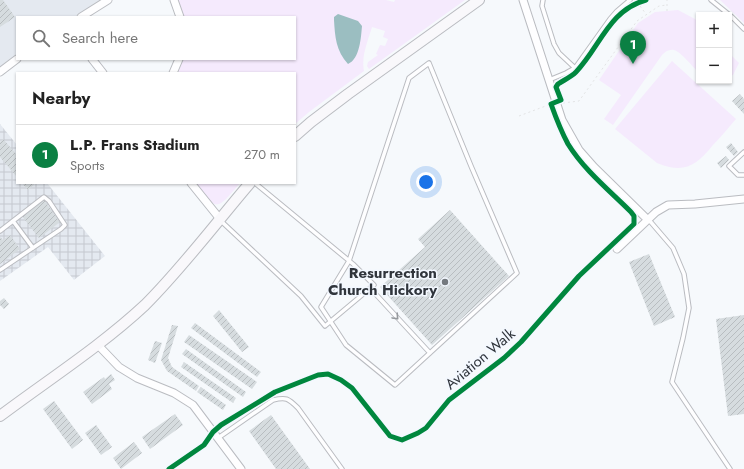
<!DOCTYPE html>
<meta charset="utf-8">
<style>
body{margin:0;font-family:Jost,sans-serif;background:#f2f2f2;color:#222}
.controls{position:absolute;right:12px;top:12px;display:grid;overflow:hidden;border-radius:0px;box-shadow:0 1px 3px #0004}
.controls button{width:36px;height:36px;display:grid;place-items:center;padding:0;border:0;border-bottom:1px solid #e0e0e0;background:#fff;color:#222;font:20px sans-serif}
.you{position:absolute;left:426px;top:182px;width:14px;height:14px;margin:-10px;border:3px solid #fff;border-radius:50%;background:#1a73e8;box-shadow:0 0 0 6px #1a73e833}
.badge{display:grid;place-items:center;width:26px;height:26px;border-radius:50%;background:#0b8043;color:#fff;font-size:13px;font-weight:700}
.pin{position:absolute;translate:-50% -33px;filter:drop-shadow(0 1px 2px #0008)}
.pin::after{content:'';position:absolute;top:21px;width:14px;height:12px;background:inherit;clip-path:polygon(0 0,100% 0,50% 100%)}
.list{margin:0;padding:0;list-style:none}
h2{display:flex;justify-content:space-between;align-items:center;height:52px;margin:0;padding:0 16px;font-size:17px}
h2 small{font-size:13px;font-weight:400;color:#767676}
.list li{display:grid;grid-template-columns:26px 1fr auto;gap:12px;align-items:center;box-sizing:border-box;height:60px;padding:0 16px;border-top:1px solid #e0e0e0}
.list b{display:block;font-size:15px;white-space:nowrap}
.list p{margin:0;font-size:13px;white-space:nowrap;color:#767676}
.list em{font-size:13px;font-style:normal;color:#767676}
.icon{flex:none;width:22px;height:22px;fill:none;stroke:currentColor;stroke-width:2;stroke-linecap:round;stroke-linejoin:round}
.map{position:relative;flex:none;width:744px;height:469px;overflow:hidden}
.search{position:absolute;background:#fff;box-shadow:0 1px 3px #0004;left:16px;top:16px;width:280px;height:44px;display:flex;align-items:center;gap:10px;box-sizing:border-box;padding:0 14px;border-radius:0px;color:#767676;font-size:15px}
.panel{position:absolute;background:#fff;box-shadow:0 1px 3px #0004;left:16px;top:72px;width:280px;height:112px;border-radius:0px}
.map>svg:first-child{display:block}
</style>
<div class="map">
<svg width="744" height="469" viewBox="0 0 744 469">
<defs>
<pattern id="industrial-grid" width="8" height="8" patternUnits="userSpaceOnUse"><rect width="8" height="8" fill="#e4e9f0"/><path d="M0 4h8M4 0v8" fill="none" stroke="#c4c8cf"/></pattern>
<pattern id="building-hatch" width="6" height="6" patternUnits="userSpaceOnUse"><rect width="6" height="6" fill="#d6dcdf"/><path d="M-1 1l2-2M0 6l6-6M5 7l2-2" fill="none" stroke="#b8bdc0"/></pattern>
</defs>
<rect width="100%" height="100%" fill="#f6f9fc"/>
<path fill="#e4e9f0" d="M0 0H102L75 17H17V59L0 72Z"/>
<path fill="url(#industrial-grid)" d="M0 124 17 145V183H47L105 256 74 280 48 247 0 281Z"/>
<path fill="#f5eafd" d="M178 0H386L394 2 395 0H465L369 69 367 66 368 62 378 55 376 54 380 45 385 46 388 39 383 37 385 31 372 27C368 41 361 56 364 71L309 112 295 124V73H178L183 59H295V17H184Z
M720 0H744V23Z
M678 10 695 19 699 22V73C693 67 681 52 674 50 669 49 665 52 662 55L613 125 604 119 621 95 599 80 638 23 655 12Z
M729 53 739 63 733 75 729 77Z
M672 61 736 119C728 128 721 137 713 145 696 166 684 174 657 163L615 129Z
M195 183H240C217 210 217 213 195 183Z"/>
<path fill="#9bbec1" d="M338 14 358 21 362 26C361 37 360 59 348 64 336 51 335 37 334 20V17Z"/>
<path fill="url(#building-hatch)" d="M0 0H3L15 17 0 27Z
M740 94 744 99V114L732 101Z
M3 139 17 155V177L0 157V142Z
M731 143 738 152 734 156 726 147Z
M726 156 729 160 721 168 717 163Z
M22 183H36L28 190Z
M44 200 60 222 39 238 22 216Z
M450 210 509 276 432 345 380 287 425 247 418 239Z
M10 235 20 249 0 264V237L3 240Z
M649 254 675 317 654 326 629 262Z
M4 298 9 304 4 309 0 305V301Z
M219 310 249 347 242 352 213 316Z
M744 315V414L728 416 716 319Z
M195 323 261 372 257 377 191 328Z
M172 325 178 326 168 358 172 367 199 386 196 391 167 371 161 360Z
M189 335 257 382 252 389 184 342Z
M155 341 162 343 155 363 148 360Z
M186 349 246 392 243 397 182 354Z
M184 362 236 398 233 403 181 367Z
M111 374 115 380 109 384 112 389 92 404 83 392 104 377 105 379Z
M201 387 226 405 223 410 197 392Z
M54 401 83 440 72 449 43 409Z
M175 414 183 425 150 449 142 437Z
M271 415 310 469H276L249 431Z
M96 425 112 447 101 455 85 433Z
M134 442 142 453 121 469 113 458Z"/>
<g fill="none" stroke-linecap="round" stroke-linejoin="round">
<g stroke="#babcc1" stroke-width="5.5">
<path id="lane" d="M543 0 542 6 554 44 559 53 575 68
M711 0 732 17 744 29
M429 63 471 166 517 273 395 385 346 345 321 307 349 261 409 78Z
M549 80 566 73 575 68 610 19 617 11 630 0
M744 152 729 166 738 175H744
M649 220 673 248 684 274 689 308 683 338 672 382 730 469
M13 221 33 248
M221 221 301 296 325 326 374 285 353 264 255 183
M0 231 44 197 49 201 65 225 61 229 0 270
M370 288 430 353
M218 438 273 400C286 397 288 398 298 408L342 469"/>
</g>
<g stroke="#babcc1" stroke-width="9">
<path id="street" d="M174 0 180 17
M523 0 562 120 579 150 594 167 648 220
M81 17 108 0
M92 59 103 73
M0 72 17 59
M173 73 179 59
M191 183 220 219
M617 249 656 212 668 205 695 204 744 199
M97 344 119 367 137 378 174 393 193 405 241 469"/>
</g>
<g stroke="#babcc1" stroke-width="12">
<path id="secondary" d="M295 136 311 122 348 94 479 0
M0 416C48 380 101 346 145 305 183 267 215 224 250 183"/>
</g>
<path stroke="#e3e4e5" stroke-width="1" stroke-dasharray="2 3" stroke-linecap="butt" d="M637 2 646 14
M667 11V0
M563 103 579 101 637 21 659 6 667 5
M519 116 551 104"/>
<use href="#lane" stroke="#fefeff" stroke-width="3.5"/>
<use href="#street" stroke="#fefeff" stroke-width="7"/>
<use href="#secondary" stroke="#f9f8fb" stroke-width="10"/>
<g stroke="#f3f8ff" stroke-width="8">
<path id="cycleway" d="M169 469 204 445 213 432 221 425 275 392 318 375 328 374 341 380 352 388 390 436 402 440 418 433 426 428 449 400 504 358 521 342 579 276 634 224V216L631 212C610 191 584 170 568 144 561 131 556 118 551 104L561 100 556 87 558 84C564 80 571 77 576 72 600 47 609 10 646 0"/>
</g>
<use href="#cycleway" stroke="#00873e" stroke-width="5"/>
</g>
<defs><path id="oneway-chevron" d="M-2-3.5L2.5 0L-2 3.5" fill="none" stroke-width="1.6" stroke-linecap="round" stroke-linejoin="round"/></defs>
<use stroke="#979a9e" href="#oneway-chevron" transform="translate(396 317) rotate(47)"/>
<circle fill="#757a7f" stroke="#f3f8ff" stroke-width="1.5" cx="445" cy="282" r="4"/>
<g text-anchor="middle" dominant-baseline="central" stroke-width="3" stroke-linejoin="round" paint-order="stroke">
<g font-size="15" font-weight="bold" fill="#30353c" stroke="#f3f8ff" text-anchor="end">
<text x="437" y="273">Resurrection<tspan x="437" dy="17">Church Hickory</tspan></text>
</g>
<g font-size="15" fill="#30353c" stroke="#f3f8ff">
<text transform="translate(480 359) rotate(-40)">Aviation Walk</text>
</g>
</g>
</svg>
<div class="controls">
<button>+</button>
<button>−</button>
</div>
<div class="you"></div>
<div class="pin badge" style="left:633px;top:64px">1</div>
<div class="search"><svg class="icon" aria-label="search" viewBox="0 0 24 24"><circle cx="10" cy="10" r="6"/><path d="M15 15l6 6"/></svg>Search here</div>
<section class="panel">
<h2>Nearby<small></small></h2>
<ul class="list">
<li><span class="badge">1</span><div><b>L.P. Frans Stadium</b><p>Sports</p></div><em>270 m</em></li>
</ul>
</section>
</div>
